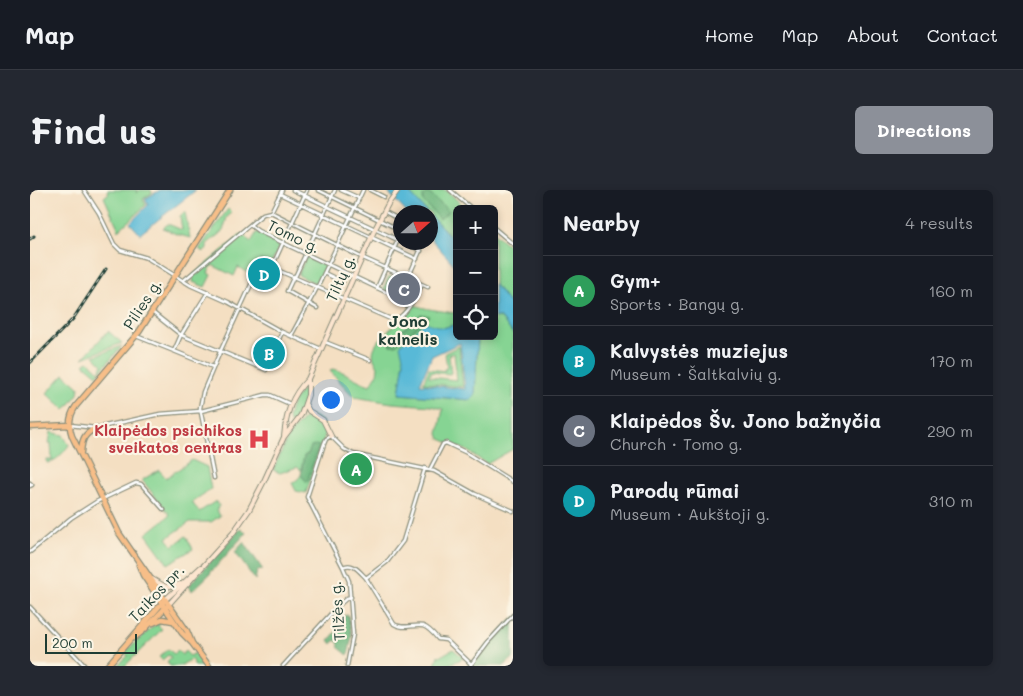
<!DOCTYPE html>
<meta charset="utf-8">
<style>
body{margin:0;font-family:Mali,sans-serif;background:#242831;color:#f1f3f6}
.controls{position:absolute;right:15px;top:15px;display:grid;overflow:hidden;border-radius:8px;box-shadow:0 2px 8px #0003}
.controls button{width:45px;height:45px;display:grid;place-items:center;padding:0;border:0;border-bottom:1px solid #363941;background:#171b24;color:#f1f3f6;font:25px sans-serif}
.compass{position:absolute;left:363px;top:15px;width:45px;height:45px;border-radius:50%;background:#171b24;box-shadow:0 2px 8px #0003;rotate:69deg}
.scale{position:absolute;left:15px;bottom:12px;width:92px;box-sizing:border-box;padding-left:5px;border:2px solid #1f3d34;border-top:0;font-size:14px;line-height:18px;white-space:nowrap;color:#1f3d34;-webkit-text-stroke:4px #fcf5e5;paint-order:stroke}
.you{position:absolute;left:300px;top:209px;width:18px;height:18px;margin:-12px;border:4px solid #fff;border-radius:50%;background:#1a73e8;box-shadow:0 0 0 8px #1a73e833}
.badge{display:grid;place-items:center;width:32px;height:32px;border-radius:50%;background:#8c9099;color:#fff;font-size:16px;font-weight:700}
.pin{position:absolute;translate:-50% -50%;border:2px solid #fff;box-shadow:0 1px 5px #0006}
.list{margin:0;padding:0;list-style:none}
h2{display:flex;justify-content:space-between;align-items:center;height:65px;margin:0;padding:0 20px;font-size:21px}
h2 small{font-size:16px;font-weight:400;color:#9ea1a6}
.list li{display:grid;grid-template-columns:32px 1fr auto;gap:15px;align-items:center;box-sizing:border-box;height:70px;padding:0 20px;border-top:1px solid #363941}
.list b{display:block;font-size:19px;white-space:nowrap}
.list p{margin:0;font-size:16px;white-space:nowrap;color:#9ea1a6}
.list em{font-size:16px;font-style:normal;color:#9ea1a6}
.icon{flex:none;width:28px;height:28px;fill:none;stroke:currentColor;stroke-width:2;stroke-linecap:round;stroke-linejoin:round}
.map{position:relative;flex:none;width:483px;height:476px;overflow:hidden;border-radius:8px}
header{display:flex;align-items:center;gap:30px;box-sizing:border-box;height:70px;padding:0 25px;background:#171b24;border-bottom:1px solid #363941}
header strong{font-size:24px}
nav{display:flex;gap:28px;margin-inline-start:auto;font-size:18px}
.intro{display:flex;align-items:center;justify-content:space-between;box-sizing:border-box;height:120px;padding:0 30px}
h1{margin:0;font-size:35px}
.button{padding:12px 22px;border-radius:8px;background:#8c9099;color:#fff;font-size:18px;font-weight:700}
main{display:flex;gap:30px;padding:0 30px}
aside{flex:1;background:#171b24;border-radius:8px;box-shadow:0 2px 8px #0003}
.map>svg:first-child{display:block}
</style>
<header>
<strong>Map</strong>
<nav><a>Home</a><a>Map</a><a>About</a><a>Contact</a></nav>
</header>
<div class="intro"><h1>Find us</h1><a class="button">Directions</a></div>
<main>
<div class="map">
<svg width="483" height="476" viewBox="0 0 483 476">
<rect width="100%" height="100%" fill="#fcf5e5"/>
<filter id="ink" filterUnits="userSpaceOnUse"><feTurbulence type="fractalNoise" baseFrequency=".02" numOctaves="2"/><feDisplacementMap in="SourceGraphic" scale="10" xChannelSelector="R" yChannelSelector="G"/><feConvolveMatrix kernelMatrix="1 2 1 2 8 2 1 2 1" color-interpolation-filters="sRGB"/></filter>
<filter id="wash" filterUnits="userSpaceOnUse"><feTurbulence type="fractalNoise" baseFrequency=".0096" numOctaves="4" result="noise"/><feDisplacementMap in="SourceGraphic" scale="20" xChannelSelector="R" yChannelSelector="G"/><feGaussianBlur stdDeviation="1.12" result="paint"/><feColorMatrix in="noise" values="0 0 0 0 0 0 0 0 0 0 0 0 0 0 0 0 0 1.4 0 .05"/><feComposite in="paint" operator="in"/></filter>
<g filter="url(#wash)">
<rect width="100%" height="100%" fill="#f4dfc2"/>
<path fill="#86d493" stroke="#528864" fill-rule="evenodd" d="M77 0H107L106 3 110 0H121L122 3 113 9 116 15 89 40 74 7 79 3Z
M377 0H416L437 19H427V53L401 26 400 22H397Z
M198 19 202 23 197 27 193 41 177 54V59L173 62 169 59Z
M155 22 160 48 146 44 133 38 138 34 152 40 150 26Z
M227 42 251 54 241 73 230 70 223 86 208 77 204 86 182 75 178 83 181 85 175 97 163 92 164 84 212 44 221 52Z
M464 43 483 59V118L464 94Z
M276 67 296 75 287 94 268 85Z
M359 86 386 97V100L380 111 353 99Z
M383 114C395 120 410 120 423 123L427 122V134L413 138 395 133 374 171 369 204 440 210 445 204 448 147 464 146V128L467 127 472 129 483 144V259L457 274 436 260 410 249 408 244 413 219 402 216 362 213 324 207 300 181 302 179C316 181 326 191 340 195L347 185 348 176C332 157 359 142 371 129 376 125 379 119 383 114ZM391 124 398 126 366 154 361 155 359 151Z
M78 141 92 153 53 168Z
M92 156 67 185 54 174 58 171 69 181 73 175 64 166Z
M429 156 433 197 393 193 399 179 415 181 414 179 417 178 415 163ZM424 163 427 190 399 187 401 182 420 184 421 183 419 165Z
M34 184 49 197 48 204 35 220 17 203Z
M273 200 276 202C276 213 269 225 262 233H260L258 229C260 218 263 207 273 200Z
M277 225 284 226 292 231 296 242 276 303 266 301 262 293 268 289 271 285 277 292 289 256 274 266 271 280 267 277 250 283 243 280 259 245Z
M21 242 33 245 39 255C34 262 26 272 17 273V270H22L21 253H19Z
M162 270 177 277 181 299 162 312 169 322 186 311 189 316 187 320 190 326 181 332H160L137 348 143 356 156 346 163 359 138 374 116 344 140 325 112 290 129 280 136 288Z
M133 430 128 436 132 439C120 452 107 463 95 476H87L98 466 95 462 127 433Z
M138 459 144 464 148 461 152 465 155 461 160 466 165 463 175 476H165L161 469 150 476H140L137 472 141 467 138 465 132 470 129 467Z
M423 459 434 468 415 476H405L408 465 409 467Z"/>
<path fill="#6cb67d" stroke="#467a58" d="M397 3 401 5 419 21 410 29 393 11V6Z
M391 124 399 126 366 155H361L359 151 364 148Z
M286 255 289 256 277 292 271 285 274 266 278 264 281 257Z
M211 338 216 343 182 381 181 380V383L162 401 159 395Z
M214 352 233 380 227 381 225 390 205 362Z
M318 425 322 446 318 465 308 457 309 454 305 450 302 454 299 450 314 433 313 426Z
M483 428V468L474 476H441Z"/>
<path fill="#59b9d7" stroke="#3c7b86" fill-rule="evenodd" d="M130 0H166L110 44 100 33 118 15 115 9Z
M356 0H377L397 22H376Z
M401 26 427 53V78L401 49Z
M464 94 483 118V144L472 129 467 127 464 128Z
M395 132 413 138 427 134V146H448L445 204 441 210 369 204 374 171 370 155ZM430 153 435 199 390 194 402 166Z"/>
</g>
<g filter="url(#ink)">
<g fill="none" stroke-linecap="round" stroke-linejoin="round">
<g stroke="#8a8e7b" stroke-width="5">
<path id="street" d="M54 0 69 23 84 54 90 60 117 68 160 95 198 112 252 142 291 159
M263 0 370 51
M288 0 370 40
M311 0 329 8
M340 0 354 7
M420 0 442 19
M250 4 387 69
M241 22 252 0
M357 23 370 30
M220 35 228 41 381 114
M464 38 483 54
M374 52 391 61
M242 77 277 0
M294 83 313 92
M264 86 257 101 287 118
M265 87 305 0
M378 88 394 52
M153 91 233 24 241 22 331 67 398 97
M347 98 370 45
M122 122 151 145 236 180 252 142
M106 146 144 161 151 145 178 102
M261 146 288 96 333 0
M295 152 340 170
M144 161 183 177
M40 235 66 238 130 224 171 221 235 205H240L260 214
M400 279 413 254 416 253 435 262 483 292
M184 288 170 218 173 202 190 162 231 73 363 130C377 127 385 106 392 95
M0 293 2 295 0 296
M0 362 41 328 66 312 106 293 111 294 134 320
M313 377C323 372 329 381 336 388L364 434C373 440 383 434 393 436 399 438 404 444 408 449L416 450 441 474
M336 388 357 372 373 351 395 278
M0 417 55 476
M253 476 308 416 317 408 321 407
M317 476 323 444 319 391 313 377 277 307 294 254 296 249 301 246 314 259 323 264 404 281 445 304 483 321
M440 476 458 452 483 425"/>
</g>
<g stroke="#8a8e7b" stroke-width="6">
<path id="secondary" d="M276 215 279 221 293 230 301 246
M254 247C256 224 261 206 278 189L345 39 358 14 368 0
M122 389 136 397 150 394
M136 409 171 377
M139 414 203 343 219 320 234 291 254 247 271 225 278 205V189"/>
</g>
<g stroke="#8a8e7b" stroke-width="7">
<path id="primary" d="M0 237 39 235
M51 262C52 249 54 244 66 238
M109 375 113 385 152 443 162 453 179 476
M123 433 132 429 143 431
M104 448 114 440 136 417
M162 453 157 441 89 343 42 246C38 235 39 226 46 216L109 142 200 0
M77 476 133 412"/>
</g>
<use href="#street" stroke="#fff" stroke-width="2.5"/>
<use href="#secondary" stroke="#fce5cf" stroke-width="4"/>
<use href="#primary" stroke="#f7be88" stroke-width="4.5"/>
<g stroke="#1f3d34" stroke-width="3">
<path id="rail" d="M0 49 4 46
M0 173 43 129 76 79"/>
</g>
<use href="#rail" stroke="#fcf5e5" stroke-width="1" stroke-dasharray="4" stroke-linecap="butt"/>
</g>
</g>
<defs>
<g id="hospital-bare" transform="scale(1.725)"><path d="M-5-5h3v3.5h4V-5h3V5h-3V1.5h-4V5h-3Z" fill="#e0444e" stroke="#fcf5e5" stroke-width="2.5" paint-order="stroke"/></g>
</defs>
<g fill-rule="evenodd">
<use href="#hospital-bare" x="229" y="249"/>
</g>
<g text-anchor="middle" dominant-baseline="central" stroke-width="4.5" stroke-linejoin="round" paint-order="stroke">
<g font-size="15" fill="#1f3d34" stroke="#fcf5e5">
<text transform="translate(264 46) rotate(26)">Tomo g.</text>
<text transform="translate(310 88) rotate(-66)">Tiltų g.</text>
<text transform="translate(112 114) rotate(-57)">Pilies g.</text>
<text transform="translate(126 403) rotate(-46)">Taikos pr.</text>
<text transform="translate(307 421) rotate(-94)">Tilžės g.</text>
</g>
<g font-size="15" font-weight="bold" fill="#be3a42" stroke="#fcf5e5" text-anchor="end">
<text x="212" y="240">Klaipėdos psichikos<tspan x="212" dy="17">sveikatos centras</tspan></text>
</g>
<g font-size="16" font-weight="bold" fill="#1f3d34" stroke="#fcf5e5">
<text x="378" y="130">Jono<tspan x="378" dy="18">kalnelis</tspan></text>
</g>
</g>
</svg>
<div class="controls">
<button>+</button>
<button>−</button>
<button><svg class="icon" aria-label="locate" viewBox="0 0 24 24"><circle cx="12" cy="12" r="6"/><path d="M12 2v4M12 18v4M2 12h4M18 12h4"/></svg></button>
</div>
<svg class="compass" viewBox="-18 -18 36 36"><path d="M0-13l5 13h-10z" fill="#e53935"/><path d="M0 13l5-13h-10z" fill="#9ea1a6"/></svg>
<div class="scale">200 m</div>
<div class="you"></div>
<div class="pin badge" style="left:326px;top:279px;background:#2e9e5b">A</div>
<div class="pin badge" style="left:239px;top:163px;background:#0f9aa8">B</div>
<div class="pin badge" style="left:374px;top:99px;background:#6b7280">C</div>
<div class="pin badge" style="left:234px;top:84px;background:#0f9aa8">D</div>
</div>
<aside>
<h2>Nearby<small>4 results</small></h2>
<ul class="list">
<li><span class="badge" style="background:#2e9e5b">A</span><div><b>Gym+</b><p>Sports · Bangų g.</p></div><em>160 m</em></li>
<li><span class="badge" style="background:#0f9aa8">B</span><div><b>Kalvystės muziejus</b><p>Museum · Šaltkalvių g.</p></div><em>170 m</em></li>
<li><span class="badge" style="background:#6b7280">C</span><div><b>Klaipėdos Šv. Jono bažnyčia</b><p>Church · Tomo g.</p></div><em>290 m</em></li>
<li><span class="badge" style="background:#0f9aa8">D</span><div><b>Parodų rūmai</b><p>Museum · Aukštoji g.</p></div><em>310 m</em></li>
</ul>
</aside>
</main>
